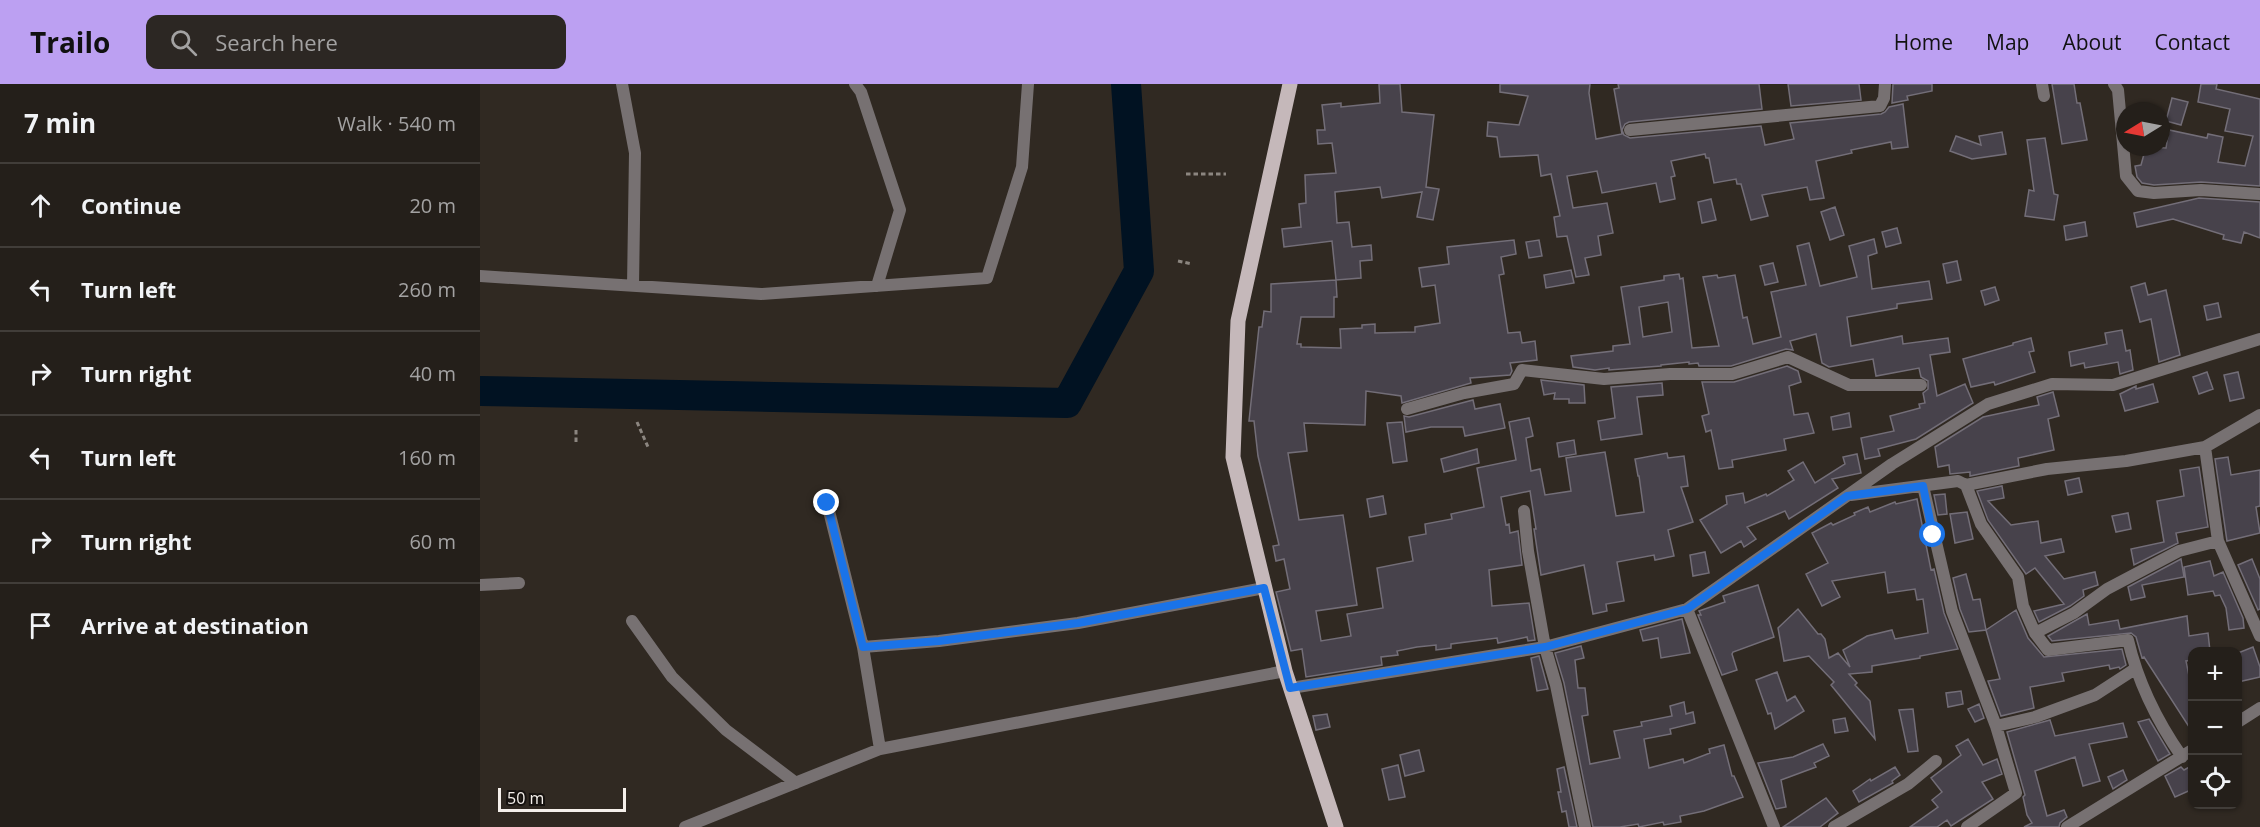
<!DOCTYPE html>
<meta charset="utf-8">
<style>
body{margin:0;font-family:"Open Sans",sans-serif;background:#2c2723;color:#f1f3f6}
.controls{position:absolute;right:18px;bottom:18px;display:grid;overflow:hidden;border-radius:12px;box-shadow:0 2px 4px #0004}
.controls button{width:54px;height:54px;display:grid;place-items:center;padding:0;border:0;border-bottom:2px solid #413d39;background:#241f1a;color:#f1f3f6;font:30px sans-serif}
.compass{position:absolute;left:1636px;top:18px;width:54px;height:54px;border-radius:50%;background:#241f1a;box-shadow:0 2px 4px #0004;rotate:260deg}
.scale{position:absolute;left:18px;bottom:15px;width:128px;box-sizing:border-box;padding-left:6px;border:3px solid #f5f0eb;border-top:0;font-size:16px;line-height:21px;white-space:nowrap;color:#f5f0eb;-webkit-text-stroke:4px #16120f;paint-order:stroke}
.stop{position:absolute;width:18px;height:18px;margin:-14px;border:4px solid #1a73e8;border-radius:50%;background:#fff}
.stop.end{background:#1a73e8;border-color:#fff;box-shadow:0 2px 6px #0008}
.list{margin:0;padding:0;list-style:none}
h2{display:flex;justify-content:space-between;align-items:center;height:78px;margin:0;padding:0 24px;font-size:26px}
h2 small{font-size:20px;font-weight:400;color:#a3a2a2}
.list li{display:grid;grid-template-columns:39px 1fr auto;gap:18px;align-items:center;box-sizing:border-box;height:84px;padding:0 24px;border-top:2px solid #413d39}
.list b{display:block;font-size:22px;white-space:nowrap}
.list em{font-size:20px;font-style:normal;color:#a3a2a2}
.icon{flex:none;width:33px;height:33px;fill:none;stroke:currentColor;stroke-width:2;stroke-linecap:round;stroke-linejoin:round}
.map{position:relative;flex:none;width:1780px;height:743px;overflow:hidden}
header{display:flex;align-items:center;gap:36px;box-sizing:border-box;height:84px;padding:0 30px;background:#bca0f2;color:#111}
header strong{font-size:28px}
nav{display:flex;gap:33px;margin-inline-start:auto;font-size:21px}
.search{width:420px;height:54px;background:#2c2723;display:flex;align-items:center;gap:15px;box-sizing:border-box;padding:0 21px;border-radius:12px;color:#a3a2a2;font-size:22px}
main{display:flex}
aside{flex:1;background:#241f1a}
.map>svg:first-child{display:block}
</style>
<header>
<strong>Trailo</strong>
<div class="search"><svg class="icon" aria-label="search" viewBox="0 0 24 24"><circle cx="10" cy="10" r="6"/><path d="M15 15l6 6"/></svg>Search here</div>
<nav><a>Home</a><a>Map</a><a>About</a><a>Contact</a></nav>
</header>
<main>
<aside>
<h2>7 min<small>Walk · 540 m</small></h2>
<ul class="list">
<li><svg class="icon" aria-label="ahead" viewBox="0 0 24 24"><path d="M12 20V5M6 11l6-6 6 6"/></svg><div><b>Continue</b></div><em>20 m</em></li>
<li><svg class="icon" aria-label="left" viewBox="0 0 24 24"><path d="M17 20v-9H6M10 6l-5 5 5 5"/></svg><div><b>Turn left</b></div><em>260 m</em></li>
<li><svg class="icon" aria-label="right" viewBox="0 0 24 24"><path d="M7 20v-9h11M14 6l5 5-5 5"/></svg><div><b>Turn right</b></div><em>40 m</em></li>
<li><svg class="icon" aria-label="left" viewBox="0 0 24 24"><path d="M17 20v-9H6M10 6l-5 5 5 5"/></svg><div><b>Turn left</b></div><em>160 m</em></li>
<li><svg class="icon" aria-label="right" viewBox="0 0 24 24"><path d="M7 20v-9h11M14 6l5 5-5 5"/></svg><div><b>Turn right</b></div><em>60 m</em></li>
<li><svg class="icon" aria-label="arrive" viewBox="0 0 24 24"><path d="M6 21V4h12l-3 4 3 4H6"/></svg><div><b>Arrive at destination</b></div></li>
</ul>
</aside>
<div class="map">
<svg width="1780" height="743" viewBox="0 0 1780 743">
<rect width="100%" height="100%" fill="#302922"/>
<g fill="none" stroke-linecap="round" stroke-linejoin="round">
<path stroke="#011222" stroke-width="30" d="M0 307 587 319 659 187 646 0"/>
</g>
<path fill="#47424b" stroke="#736e78" stroke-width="1.5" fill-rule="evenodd" d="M899 0H920L922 28 954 31 946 103 959 105 953 136 937 133 942 108 902 114 900 103 855 108 857 139 869 138 872 163 891 161 892 176 880 177 881 194 856 196 852 157 804 163 802 145 821 143 819 120 826 119 825 91 856 89 852 59 838 60 837 46H845L842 21 861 19V23L900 19Z
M1020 0H1110L1109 9 1116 55 1142 50 1134 5 1139 4 1138 0H1279L1282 25 1149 38 1145 40 1142 46 1144 51 1150 54 1281 42 1285 61 1314 55 1310 39 1401 30 1405 28 1409 23 1423 20 1428 63 1412 65 1411 58 1371 66 1372 69 1336 77 1344 114 1330 116 1327 103 1282 111 1288 132 1271 136 1261 100H1257L1256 95 1234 99 1229 74H1226L1225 70 1191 77 1195 92 1191 93 1195 115 1180 118 1176 99 1122 109 1117 87 1087 92 1093 124 1127 119 1133 149 1118 152 1121 171 1105 174 1109 191 1096 193 1087 152 1077 153 1074 133 1080 132 1071 90 1061 92 1058 71 1020 73 1017 53 1007 52 1008 38 1039 41 1048 12 1020 8Z
M1308 0H1379L1381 16 1311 22Z
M1413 0H1452V7L1427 12 1428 16 1412 19Z
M1572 0H1594L1597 19H1600L1607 56 1582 60Z
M1721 0H1737L1736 5 1780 15V102L1721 98 1674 101 1662 99 1657 93 1655 82 1661 81 1666 63 1686 64 1689 46 1727 54 1728 50 1743 53 1738 78 1765 82 1773 52 1745 47 1750 25 1718 18Z
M1692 14 1708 18 1701 41 1686 37Z
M1522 48 1526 70 1492 75 1470 67 1476 52 1501 61 1499 52Z
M1565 54 1574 110 1578 111 1574 136 1545 132 1549 106 1554 107 1547 56Z
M1719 114 1780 118V154L1764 148 1761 159 1743 155 1744 151 1693 135 1657 143 1654 129Z
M1231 115 1236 136 1222 139 1218 118Z
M1355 123 1364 151 1350 156 1341 128Z
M1605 138 1607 152 1586 156 1584 142Z
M1417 144 1421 159 1406 163 1402 148Z
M1394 155 1397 169 1388 172 1392 205 1449 197 1452 215 1417 220V224L1367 233 1371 262 1422 252 1423 260 1468 254 1470 268 1450 271 1457 312 1485 300 1493 319 1436 355 1398 365 1400 372 1385 375 1381 354 1414 347 1410 332 1440 324 1439 320 1445 319 1443 309 1448 305V297L1441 293 1439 284 1396 292 1393 275 1349 283 1342 279 1336 250 1310 257 1313 266 1306 265 1251 282H1219L1218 279 1209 280V278L1181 281V282L1129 286V284L1115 286 1093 283 1091 272 1133 267V262L1150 260 1141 203 1184 196V192L1199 190 1200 195 1203 194 1212 264 1239 262 1223 193 1237 191 1238 194 1255 191 1263 234 1267 233 1273 260 1301 253 1291 208 1326 201 1317 162 1329 159 1340 202 1377 193 1369 162ZM1188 218 1192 248 1163 253 1159 223Z
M1034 156 1036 170 1021 173 1024 190 1019 191 1028 249 1040 248 1042 259 1055 257 1057 276 1030 279 1032 287 1030 291 990 294 991 299 922 319 921 312 886 307 885 341 824 339 827 367 808 369 819 436 863 431 877 521 836 527 841 557 871 552 867 530 903 524 897 484 933 477 929 453 946 450 945 440 972 435 971 430 1004 423 997 384 1036 376 1029 338 1049 334 1053 352 1046 354 1051 387 1060 385 1065 411 1091 407 1086 374 1125 368 1136 432 1164 428 1159 392H1158L1155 375 1187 369 1188 374 1204 372 1208 402 1201 403 1213 438 1188 446 1194 472 1175 476 1174 471 1137 478 1144 517 1126 520 1127 527 1113 530 1104 481 1061 491 1054 445H1056L1050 407 1021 413 1026 441 1029 440 1030 449 1038 447 1042 481 1009 486 1012 522 1049 519 1055 556 1048 557 1047 553 1018 559 1017 554 971 560V564L956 566V561L937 563 917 567 918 571 901 573 902 581 826 593 822 565 811 567 796 508 810 505 804 475 796 477 793 462 799 461 778 372 774 337H769L779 243H782L784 227 791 228V200L856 196 857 213H854V233H821L817 260H821V263L861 264 860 245 882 244V241L895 240V249L935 248V243L960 239 955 201 942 203 939 184 969 180 967 163Z
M1059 156 1062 172 1049 174 1046 158Z
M1477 177 1481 196 1467 199 1463 180Z
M1293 179 1298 198 1285 201 1280 182Z
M1091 186 1094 199 1066 204 1064 191Z
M1665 199 1668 211 1686 206 1700 271 1679 278 1671 235 1660 238 1651 203Z
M1515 203 1519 216 1505 221 1501 207Z
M1738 219 1741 233 1727 236 1724 222Z
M1642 246 1646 267 1650 266 1653 286 1640 290 1638 278 1605 284 1604 279 1591 282 1589 268 1627 260 1625 249Z
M1551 254 1554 267 1549 268 1555 288 1515 301 1514 298 1491 303 1483 275 1533 261V259Z
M1307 282 1318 287 1321 298 1309 302 1314 331 1328 329 1334 349 1304 355 1306 366 1252 376 1253 383 1239 385 1231 346 1226 348 1222 332 1229 330 1222 298H1254Z
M1727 288 1733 305 1719 310 1713 293Z
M1758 288 1764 314 1750 317 1744 291Z
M1061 296 1104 301 1105 319H1089V315H1074L1075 309 1064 311Z
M1182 299 1183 311 1157 313 1162 350 1121 356 1118 337 1135 334 1131 303Z
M1673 300 1678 318 1645 327 1640 310 1656 302V305Z
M1573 308 1579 332 1568 335 1574 366 1538 374 1539 382 1490 392V388L1470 390 1469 381 1458 383 1455 363 1503 333 1559 321 1557 313Z
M993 316 995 325 1020 320 1025 344 985 352 983 343H951L926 348 924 332 929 333Z
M1369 329 1371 343 1353 346 1351 333Z
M922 338 927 377 913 379 907 339Z
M1094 356 1096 370 1079 373 1077 359Z
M997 365 999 379 964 388 961 375Z
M1377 370 1381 389 1352 395 1358 404 1309 435 1305 427 1267 443 1276 455 1264 463 1261 457 1241 469 1220 436 1247 420 1246 412 1263 409 1265 419 1286 410 1287 412 1314 396 1308 387 1323 378 1335 399 1365 380 1363 373Z
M1748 373 1751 391 1780 386V422L1776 423 1780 449 1747 457 1735 375Z
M1719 383 1728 443 1696 449 1698 459 1654 481 1651 465 1684 458 1677 417 1704 412 1700 386Z
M1599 394 1602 408 1588 411 1585 397Z
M1522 402 1524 414 1508 417 1531 441 1558 437 1561 459 1581 455 1584 468 1565 472 1584 495 1615 488 1618 501 1603 506 1604 512 1590 522 1559 538 1554 527 1584 520 1555 484 1546 490 1508 436 1497 407Z
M1465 410 1467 430 1458 431 1454 411Z
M903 412 906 430 890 433 887 415Z
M1437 415 1451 486 1454 485 1464 529 1478 565 1440 572V574L1392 582V588L1369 590 1377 599 1375 601 1390 617 1395 655 1351 601 1354 598 1329 572 1304 577 1298 544 1318 525 1338 550H1341L1345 555 1349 574 1358 569 1370 583 1363 566 1387 552 1412 546 1415 555 1448 549 1443 515 1437 516 1435 505 1408 509 1405 488 1352 497 1360 513 1342 522 1326 490 1348 479 1332 449 1351 439 1353 441 1375 431 1374 429 1388 423 1390 428 1415 418 1416 420Z
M1487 428 1493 455 1475 459 1470 430Z
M1648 429 1651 445 1636 448 1632 432Z
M1225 468 1229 489 1213 492 1210 471Z
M1701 475 1704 493 1662 501 1665 513 1651 516 1648 503Z
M1772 475 1780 495V525L1778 526 1758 481Z
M1730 477 1734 492 1743 488 1763 534 1764 544 1749 546 1746 524 1740 511 1735 512 1733 507 1708 511 1704 483Z
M1486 490 1493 516 1500 515 1506 546 1489 548 1480 525 1473 494Z
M1278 501 1294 553 1253 568 1252 570 1257 586 1242 591 1218 531H1221L1219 527 1245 518 1243 512Z
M1536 526 1548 554 1564 573 1642 565 1646 581 1640 585 1639 583 1630 585 1629 581 1582 589 1584 597 1550 603 1554 624 1521 632 1508 597 1520 595 1506 546Z
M1607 530 1609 541 1638 536 1640 545 1707 532 1709 552 1728 549 1730 567H1713V576L1706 577 1713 612V649L1664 573 1662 574 1656 553 1651 549 1572 557 1568 552Z
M1202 535 1210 569 1181 574 1178 554 1163 557 1160 546Z
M1101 562 1104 574 1095 576 1098 604H1105L1108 631 1102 632 1110 680 1140 674 1134 647 1162 642 1161 638 1192 632 1190 622 1204 618 1206 630 1213 628 1215 639 1190 645 1191 650 1164 655 1169 684 1203 675 1204 679 1230 669 1229 665 1244 661 1252 692H1254L1263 713 1224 727 1200 732 1201 738 1184 741 1183 738 1159 743 1158 740 1140 743H1113L1084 599 1075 569Z
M1773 563 1780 583V593L1758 598V569Z
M1059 572 1068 605 1057 607 1051 574Z
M1297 588 1307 617 1315 612 1324 627 1295 645 1291 629 1288 630 1276 596Z
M1481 607 1483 620 1468 623 1466 609Z
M1499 620 1504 634 1495 638 1488 625Z
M1433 625 1438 667 1428 668 1419 626Z
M847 630 850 643 836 646 833 632Z
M1365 634 1368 647 1355 649 1353 636Z
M1669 635 1690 670 1678 677 1658 638Z
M1570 636 1575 652 1643 639 1647 653 1609 660 1620 697 1603 702 1595 673 1555 687 1567 732 1584 726 1587 733 1580 739 1579 743H1544L1552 739 1547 731 1543 713 1545 711 1527 648Z
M1488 655 1503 681 1517 675 1522 690 1502 698 1513 715 1471 742 1467 736 1457 743H1430L1458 723 1452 716 1462 708 1451 694 1481 671 1476 662Z
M1343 660 1349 672 1334 679 1336 683 1301 696 1306 723 1296 725 1278 679 1313 673Z
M939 666 944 687 925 692 920 671Z
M918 681 925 713 909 716 902 685Z
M1713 681V705L1695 713 1685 692 1701 683 1704 686Z
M1084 683 1097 743H1089L1086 727 1082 728 1078 708H1081L1077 685Z
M1415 683 1420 691 1412 697 1413 699 1379 718 1373 707 1390 695 1391 697Z
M1643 686 1647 696 1633 705 1628 693Z
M1346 714 1358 729 1340 743H1303Z"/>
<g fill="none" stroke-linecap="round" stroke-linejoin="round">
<path stroke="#8c8680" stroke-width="3" stroke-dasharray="4.5 3" stroke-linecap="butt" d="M706 90H746
M698 177 712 180
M157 338 168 363
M96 346V360"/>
<path stroke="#777172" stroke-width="12" d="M142 0 155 69 153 202
M375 0 381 8 420 126 397 202
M1562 0 1564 12
M1634 0 1638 6 1646 92 1658 107 1674 109 1721 106 1780 110
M1150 46 1400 22 1404 14 1405 0
M0 192 281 210 507 194 542 83 548 0
M927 325 984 309 1034 300 1042 286 1124 295 1190 290H1252L1308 273 1369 301H1441
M1780 331 1725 363 1738 457 1780 552
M1486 401 1567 385 1646 377 1725 363
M1443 402 1472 527 1516 642 1555 633 1615 611 1655 585
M1371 411 1478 397 1486 401 1501 440 1538 493 1543 522 1555 549 1568 566 1648 556C1658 599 1677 637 1702 673
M347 419 383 563 400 665
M1044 427 1048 467 1065 563 1076 601 1105 743
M0 501 39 499
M1207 525 1294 743
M152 537 192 593 246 646 316 699
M1555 549 1594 529 1627 505 1699 467 1738 457
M383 563 459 557 598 539 784 504
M811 604 1065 563 1207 525 1412 380 1508 320 1572 300 1633 301 1780 255
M1758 638 1780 624
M205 743 400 665 805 587
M1354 743 1428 700 1456 677
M1487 743 1536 709 1516 642
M1587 743 1712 666"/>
<path stroke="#c5b8ba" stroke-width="15" d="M810 0 758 237 753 373 805 587 856 743"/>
</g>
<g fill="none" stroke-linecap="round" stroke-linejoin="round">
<path stroke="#1a73e8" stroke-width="8" d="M347 419 383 563 459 557 598 539 784 504 810 604 1065 563 1207 525 1367 412 1443 402 1453 451"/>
</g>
</svg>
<div class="controls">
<button>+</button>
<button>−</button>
<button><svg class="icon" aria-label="locate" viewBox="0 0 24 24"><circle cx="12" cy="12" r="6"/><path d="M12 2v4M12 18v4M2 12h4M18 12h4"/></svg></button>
</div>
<svg class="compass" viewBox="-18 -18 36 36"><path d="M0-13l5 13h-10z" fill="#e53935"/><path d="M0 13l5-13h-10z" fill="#a3a2a2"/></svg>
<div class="scale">50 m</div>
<div class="stop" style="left:1453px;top:451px"></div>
<div class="stop end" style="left:347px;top:419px"></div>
</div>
</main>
